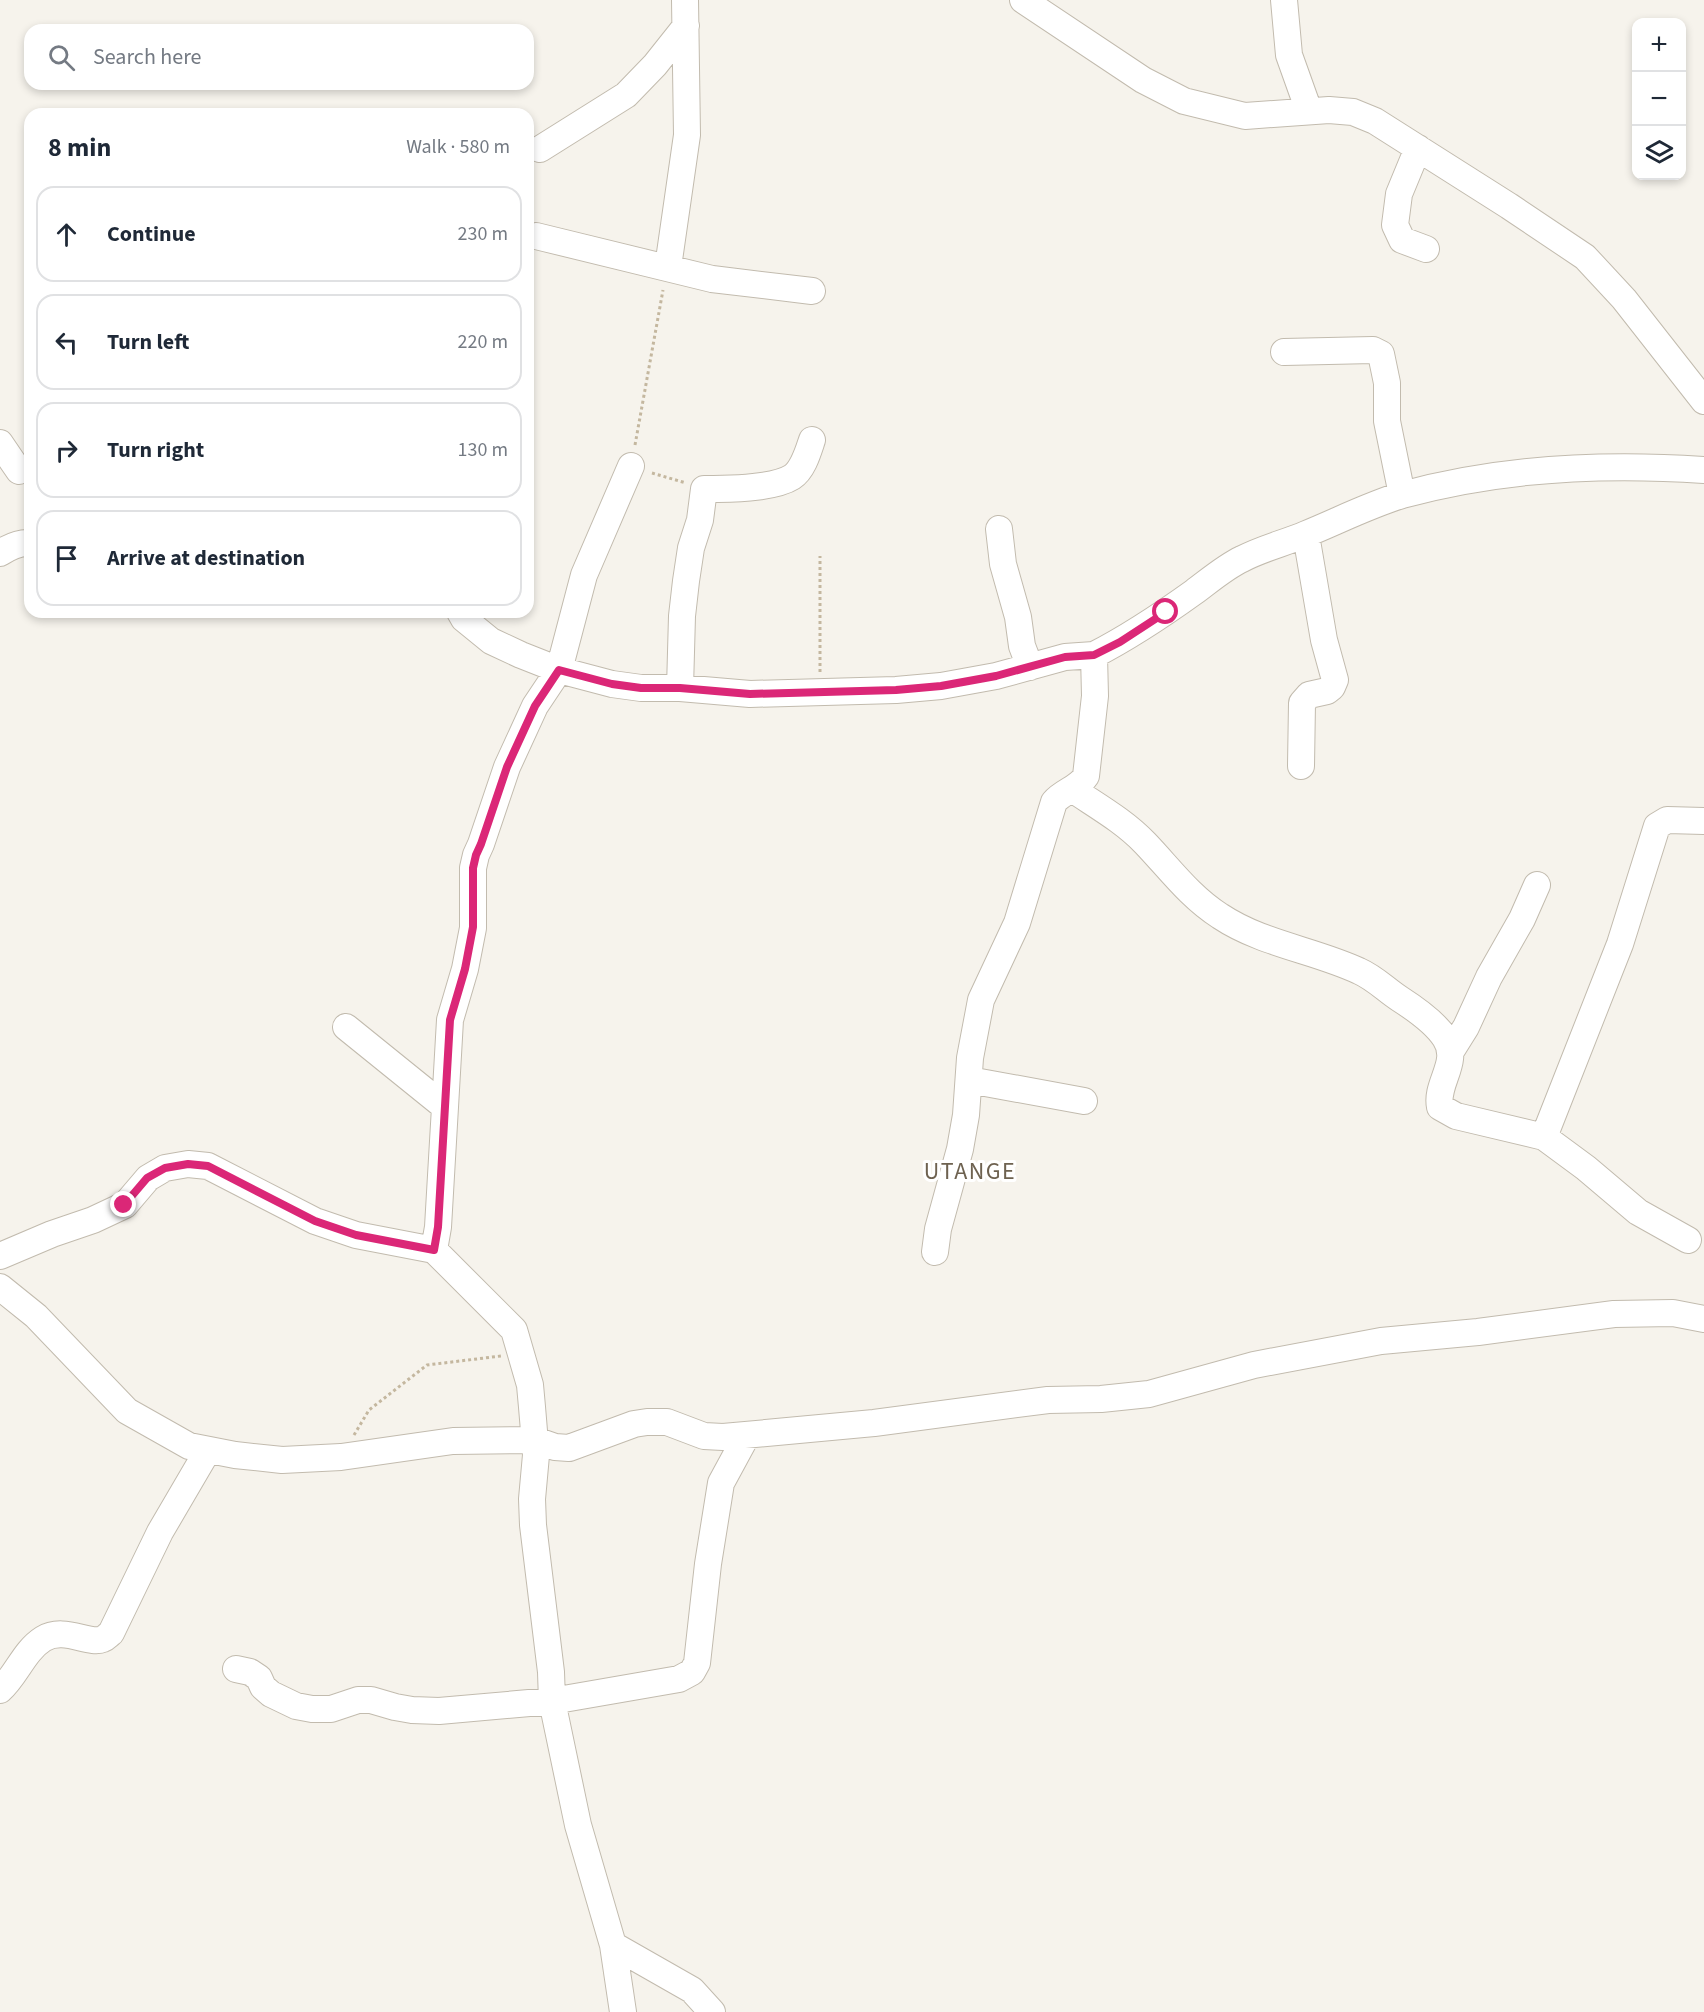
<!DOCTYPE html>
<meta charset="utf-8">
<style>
body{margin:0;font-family:"Source Sans 3",sans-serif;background:#f2f2f3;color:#1f2937}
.controls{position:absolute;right:18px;top:18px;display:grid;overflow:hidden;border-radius:12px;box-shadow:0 3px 9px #0003}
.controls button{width:54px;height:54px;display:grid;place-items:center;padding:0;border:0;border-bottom:2px solid #e0e1e3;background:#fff;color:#1f2937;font:30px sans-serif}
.stop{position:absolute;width:18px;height:18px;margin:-14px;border:4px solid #db2777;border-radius:50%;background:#fff}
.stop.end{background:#db2777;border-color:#fff;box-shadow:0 2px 6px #0008}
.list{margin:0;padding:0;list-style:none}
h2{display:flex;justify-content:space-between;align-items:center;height:78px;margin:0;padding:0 24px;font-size:26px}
h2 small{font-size:20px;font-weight:400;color:#747a83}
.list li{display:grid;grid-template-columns:39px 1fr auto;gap:18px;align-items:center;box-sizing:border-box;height:96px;margin:0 12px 12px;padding:0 12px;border:2px solid #e0e1e3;border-radius:18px}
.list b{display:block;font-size:22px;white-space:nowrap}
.list em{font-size:20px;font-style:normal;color:#747a83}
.icon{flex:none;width:33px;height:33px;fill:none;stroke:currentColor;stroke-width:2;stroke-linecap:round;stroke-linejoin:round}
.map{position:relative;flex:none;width:1704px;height:2012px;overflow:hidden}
.search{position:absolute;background:#fff;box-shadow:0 3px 9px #0003;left:24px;top:24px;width:510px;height:66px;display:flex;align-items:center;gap:15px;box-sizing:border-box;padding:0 21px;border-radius:18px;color:#747a83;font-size:22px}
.panel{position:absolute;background:#fff;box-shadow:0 3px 9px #0003;left:24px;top:108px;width:510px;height:510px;border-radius:18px}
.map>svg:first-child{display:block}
</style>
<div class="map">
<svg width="1704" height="2012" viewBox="0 0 1704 2012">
<rect width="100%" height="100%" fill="#f6f3ec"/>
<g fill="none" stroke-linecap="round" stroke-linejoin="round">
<g stroke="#c2bbae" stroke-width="28">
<path id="minor" d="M1023 0 1143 80 1184 101 1245 116 1329 110 1353 112 1375 121 1509 206 1585 257 1624 299 1704 401
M1284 0 1289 55 1309 111
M1418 148 1399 194 1395 225 1402 240 1426 249
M540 149 626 95 655 65 686 26
M536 236 712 279 812 291
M668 267 687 135 685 0
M1284 352 1373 350 1381 354 1387 383V421L1402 495
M0 443 19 471
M999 529 1003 564 1018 617 1022 646 1030 667
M0 553C9 547 19 542 30 543
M460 612 464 619 491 641 521 655 559 670 612 684 641 688H680L750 694 896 690 941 686 996 676 1065 657 1094 655
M680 688 682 616 686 581 691 548 700 520 704 489C727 489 773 489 792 477 803 470 808 452 812 440
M1301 766 1302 703 1309 695 1327 691 1332 687 1335 680 1324 640 1306 535
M1072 789C1097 806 1124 821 1145 843 1169 868 1190 897 1220 916 1262 944 1314 950 1359 971 1375 978 1386 990 1400 999 1414 1008 1436 1024 1445 1038 1461 1062 1435 1083 1440 1107L1456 1116 1544 1137 1586 1168 1638 1212 1688 1240
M346 1027 445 1107 438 1227 434 1250
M1451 1051 1466 1027 1489 977 1522 919 1537 885
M969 1080 1084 1101
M445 1107 450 1020 465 969 473 928V868L476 855 481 844 507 767 535 706 559 670 584 575 631 466
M1544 1137 1620 944 1657 826 1667 820 1704 821
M935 1252 938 1229 960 1149 966 1115 970 1058 981 1000 1017 923 1054 802C1063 791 1078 789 1086 776L1095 696 1094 655C1129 637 1162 615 1194 592 1209 581 1225 567 1242 559 1263 548 1285 543 1306 534 1338 521 1369 505 1402 495 1500 468 1603 463 1704 470
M0 1256 52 1234 93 1220 125 1205 148 1178 165 1168 188 1164 208 1166 315 1221 356 1235 434 1250 514 1330 530 1385 532 1407 536 1455 532 1499 533 1525 551 1672 552 1701 439 1711 412 1710 395 1707 371 1700H358L331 1709H312L296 1706 271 1694 263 1687 259 1678 250 1672 236 1669
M0 1287 36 1316 127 1411 189 1446 235 1455 282 1460 341 1457 453 1441 535 1440 555 1447 569 1448 634 1424 647 1422H667L704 1436 723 1437 874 1423 1048 1400 1101 1399 1149 1394 1254 1365 1381 1341 1478 1332 1614 1314 1673 1313 1704 1319
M0 1690C16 1676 24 1651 43 1639 64 1626 89 1645 103 1639 106 1638 108 1635 111 1633L160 1532 208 1450
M613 1945 692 1990 712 2012
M623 2012 613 1945 578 1825 552 1701 679 1679 692 1672 697 1663 708 1564 721 1483 747 1435"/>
</g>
<path stroke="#c4b79f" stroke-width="3" stroke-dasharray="3 3" stroke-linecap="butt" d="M635 445 663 290
M652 473 686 483
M820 672V556
M354 1435 369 1410 427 1365 501 1356"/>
<use href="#minor" stroke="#fff" stroke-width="26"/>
</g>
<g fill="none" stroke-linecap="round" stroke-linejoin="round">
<path stroke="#db2777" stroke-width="8" d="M124 1205 147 1178 165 1168 188 1164 208 1166 315 1221 356 1235 434 1250 438 1227 450 1020 465 969 473 927V868L476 855 481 844 507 767 535 706 559 670 612 684 641 688H680L750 694 896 690 941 686 996 676 1065 657 1094 655 1120 642 1166 612"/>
</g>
<g text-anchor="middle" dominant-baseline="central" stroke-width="6" stroke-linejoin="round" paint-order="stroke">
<g font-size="24" letter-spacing="1.5" fill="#6e6250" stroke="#fff">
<text x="970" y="1171">UTANGE</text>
</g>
</g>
</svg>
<div class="controls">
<button>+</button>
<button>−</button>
<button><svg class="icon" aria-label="layers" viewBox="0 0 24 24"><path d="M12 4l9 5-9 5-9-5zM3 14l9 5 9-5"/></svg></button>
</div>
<div class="stop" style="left:1166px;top:612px"></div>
<div class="stop end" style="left:124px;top:1205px"></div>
<div class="search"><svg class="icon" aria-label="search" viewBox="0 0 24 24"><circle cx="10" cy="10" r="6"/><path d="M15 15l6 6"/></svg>Search here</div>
<section class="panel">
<h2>8 min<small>Walk · 580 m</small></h2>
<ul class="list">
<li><svg class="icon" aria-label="ahead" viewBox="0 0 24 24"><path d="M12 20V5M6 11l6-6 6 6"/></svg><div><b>Continue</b></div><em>230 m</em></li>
<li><svg class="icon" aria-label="left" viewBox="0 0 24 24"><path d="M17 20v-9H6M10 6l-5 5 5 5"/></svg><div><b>Turn left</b></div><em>220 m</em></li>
<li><svg class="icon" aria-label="right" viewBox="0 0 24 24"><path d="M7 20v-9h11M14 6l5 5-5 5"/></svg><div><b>Turn right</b></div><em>130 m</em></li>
<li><svg class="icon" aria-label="arrive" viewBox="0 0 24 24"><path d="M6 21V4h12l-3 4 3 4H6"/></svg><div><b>Arrive at destination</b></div></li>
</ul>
</section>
</div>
